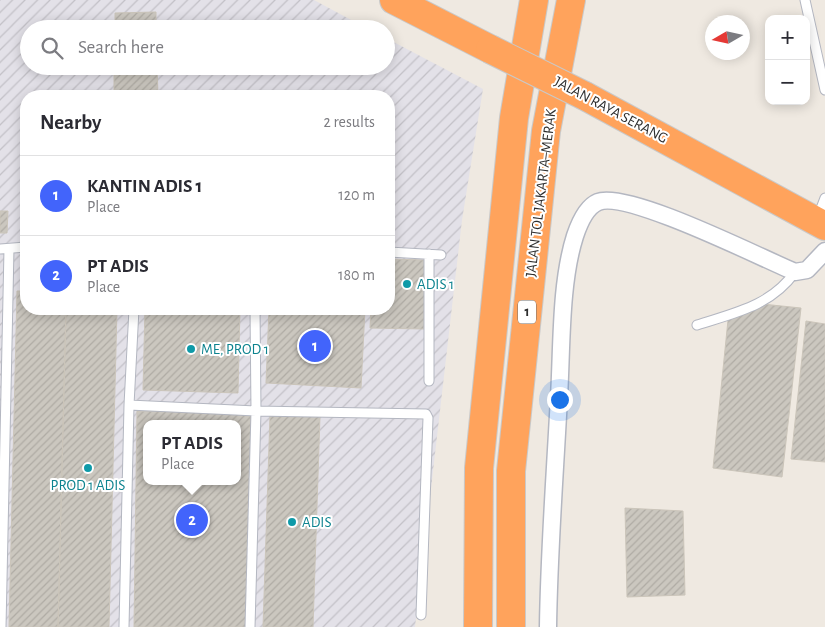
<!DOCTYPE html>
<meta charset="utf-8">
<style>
body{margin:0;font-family:"Alegreya Sans",sans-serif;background:#f7f7f7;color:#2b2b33}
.controls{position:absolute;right:15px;top:15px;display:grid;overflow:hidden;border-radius:10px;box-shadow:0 2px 12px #0003}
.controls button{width:45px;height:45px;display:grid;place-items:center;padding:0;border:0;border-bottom:1px solid #e1e1e2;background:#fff;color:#2b2b33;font:25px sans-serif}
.compass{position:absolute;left:705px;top:15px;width:45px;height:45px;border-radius:50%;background:#fff;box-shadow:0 2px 12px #0003;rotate:261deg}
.you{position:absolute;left:559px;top:399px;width:18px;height:18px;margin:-12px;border:4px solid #fff;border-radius:50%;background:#1a73e8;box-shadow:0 0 0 8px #1a73e833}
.badge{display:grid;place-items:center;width:32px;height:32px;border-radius:50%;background:#4264fb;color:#fff;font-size:16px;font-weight:700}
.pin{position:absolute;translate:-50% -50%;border:2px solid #fff;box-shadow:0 1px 5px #0006}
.popup{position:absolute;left:143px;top:420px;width:98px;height:65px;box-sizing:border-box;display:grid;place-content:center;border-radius:10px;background:#fff;filter:drop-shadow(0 1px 4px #0005);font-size:16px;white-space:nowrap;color:#7c7c81}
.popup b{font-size:19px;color:#2b2b33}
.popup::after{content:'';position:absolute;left:50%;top:100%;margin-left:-10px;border:10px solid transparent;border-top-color:#fff}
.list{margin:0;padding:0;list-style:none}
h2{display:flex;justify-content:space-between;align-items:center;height:65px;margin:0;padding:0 20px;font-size:21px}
h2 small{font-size:16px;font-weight:400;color:#7c7c81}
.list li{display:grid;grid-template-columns:32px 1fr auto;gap:15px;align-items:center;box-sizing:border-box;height:80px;padding:0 20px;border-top:1px solid #e1e1e2}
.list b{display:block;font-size:19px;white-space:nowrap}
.list p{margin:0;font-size:16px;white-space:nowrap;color:#7c7c81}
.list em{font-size:16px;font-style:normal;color:#7c7c81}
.icon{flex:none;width:28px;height:28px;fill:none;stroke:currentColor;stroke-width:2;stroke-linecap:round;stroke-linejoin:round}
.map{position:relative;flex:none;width:825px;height:627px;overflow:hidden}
.search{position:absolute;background:#fff;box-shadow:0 2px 12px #0003;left:20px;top:20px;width:375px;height:55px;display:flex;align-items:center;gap:12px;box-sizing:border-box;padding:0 18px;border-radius:28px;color:#7c7c81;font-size:19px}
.panel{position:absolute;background:#fff;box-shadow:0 2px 12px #0003;left:20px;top:90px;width:375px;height:225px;border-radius:20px}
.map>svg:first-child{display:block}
</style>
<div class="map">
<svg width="825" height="627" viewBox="0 0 825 627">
<defs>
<pattern id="industrial-furrows" width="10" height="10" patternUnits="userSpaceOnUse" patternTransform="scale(1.25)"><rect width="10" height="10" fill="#e3e1e8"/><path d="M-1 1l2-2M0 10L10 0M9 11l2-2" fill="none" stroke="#c3c1c7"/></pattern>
<pattern id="building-hatch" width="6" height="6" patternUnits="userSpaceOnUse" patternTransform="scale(1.25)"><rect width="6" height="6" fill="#cbc7bf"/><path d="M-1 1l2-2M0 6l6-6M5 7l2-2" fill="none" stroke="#afaba4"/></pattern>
</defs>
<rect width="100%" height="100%" fill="#efe9e1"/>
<path fill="url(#industrial-furrows)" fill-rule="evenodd" d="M0 0H314L368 29H29V66H386V38L483 89 462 220 415 627H0ZM26 96H389V309H26ZM147 424H237V481H147Z"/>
<path fill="url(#building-hatch)" stroke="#cbc5ba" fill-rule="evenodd" d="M156 12V29H115V13Z
M114 66H157L158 96H99V94L114 91Z
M0 211H8L7 233H0Z
M389 259 425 260 424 329 370 328 371 309H389Z
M17 291H26V309H66L58 627H9Z
M762 304 801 308 782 477 713 468 728 320 754 310Z
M66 309H117L109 627H58Z
M145 309H240L238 393 143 390Z
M269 309H365L361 388 266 383Z
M806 321 825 324V462L791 459Z
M137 411 251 413 247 627H134ZM147 424H237V481H147Z
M270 415 320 416 313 627H263Z
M625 508 683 511 685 595 627 597Z"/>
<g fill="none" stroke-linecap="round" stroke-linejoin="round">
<g stroke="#b4b7c1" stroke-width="11">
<path id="lane" d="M805 0 825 90
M817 219 825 198
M0 249 26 247
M389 252 441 255
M697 325C734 313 771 306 795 272
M429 381V254
M129 405 256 411 426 414 428 418 421 615
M1 627 9 249
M124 627 129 405 134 309
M250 627 256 411 255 309"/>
</g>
<g stroke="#b4b7c1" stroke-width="19">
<path id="street" d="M548 627C549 550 555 474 559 397 562 347 560 283 575 236 579 224 586 207 598 202 627 190 761 258 795 272L807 270 825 251"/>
</g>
<g stroke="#c9c9c9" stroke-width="30">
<path id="highway" d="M394 0 490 49
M585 96 825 226
M478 627 479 468 514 118 534 0
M511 627V471L546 131 571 0"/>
</g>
<use href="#lane" stroke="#fff" stroke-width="9"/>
<use href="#street" stroke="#fff" stroke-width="16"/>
<use href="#highway" stroke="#ffa35c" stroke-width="28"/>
<g stroke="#c9c9c9" stroke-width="30" stroke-linecap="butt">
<path id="highway-bridge" d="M490 49 585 96"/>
</g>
<use href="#highway-bridge" stroke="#ffa35c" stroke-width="28"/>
</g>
<g fill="#0f9aa8" stroke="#fff" stroke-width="2">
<circle cx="407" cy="284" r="5"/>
<circle cx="191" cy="349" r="5"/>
<circle cx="88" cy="468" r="5"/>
<circle cx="292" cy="522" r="5"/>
</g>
<g text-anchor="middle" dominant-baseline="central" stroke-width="4" stroke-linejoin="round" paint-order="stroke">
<rect fill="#fff" stroke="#6d6d6d" stroke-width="1" x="518" y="300.5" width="18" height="23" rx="4"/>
<g font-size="14" font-weight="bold" fill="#2e2e2e">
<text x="527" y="312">1</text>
</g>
<g font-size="15" fill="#2e2e2e" stroke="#fff">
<text transform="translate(611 110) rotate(28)">JALAN RAYA SERANG</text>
<text transform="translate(541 193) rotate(-83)">JALAN TOL JAKARTA–MERAK</text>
</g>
<g font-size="15" fill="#0d838f" stroke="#fff" text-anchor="start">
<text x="417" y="284">ADIS 1</text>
<text x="201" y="349">ME, PROD 1</text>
<text x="88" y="485" text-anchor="middle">PROD 1 ADIS</text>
<text x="302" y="522">ADIS</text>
</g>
</g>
</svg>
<div class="controls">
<button>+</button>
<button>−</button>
</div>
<svg class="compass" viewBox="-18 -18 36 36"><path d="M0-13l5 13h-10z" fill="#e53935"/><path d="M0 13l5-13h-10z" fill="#7c7c81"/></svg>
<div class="you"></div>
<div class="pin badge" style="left:315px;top:346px">1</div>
<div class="pin badge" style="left:192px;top:520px">2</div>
<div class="popup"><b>PT ADIS</b>Place</div>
<div class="search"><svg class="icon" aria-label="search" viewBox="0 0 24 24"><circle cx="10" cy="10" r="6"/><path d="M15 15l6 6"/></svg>Search here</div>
<section class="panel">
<h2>Nearby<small>2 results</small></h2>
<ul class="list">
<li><span class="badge">1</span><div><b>KANTIN ADIS 1</b><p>Place</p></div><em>120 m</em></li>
<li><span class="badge">2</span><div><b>PT ADIS</b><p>Place</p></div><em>180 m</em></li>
</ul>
</section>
</div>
